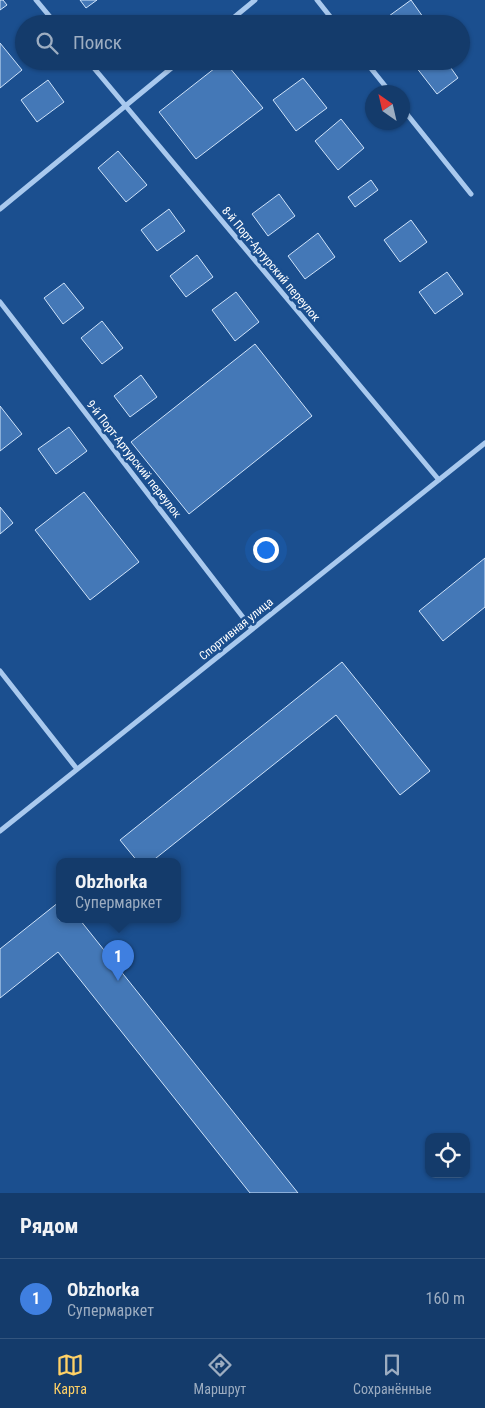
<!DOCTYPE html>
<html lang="ru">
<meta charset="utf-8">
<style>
body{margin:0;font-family:"Roboto Condensed",sans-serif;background:#1d4271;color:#f1f3f6}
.controls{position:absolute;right:15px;bottom:15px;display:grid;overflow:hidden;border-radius:10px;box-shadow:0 1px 4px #0004}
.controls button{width:45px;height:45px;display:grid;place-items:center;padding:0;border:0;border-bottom:1px solid #33557e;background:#143b6b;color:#f1f3f6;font:25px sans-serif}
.compass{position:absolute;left:365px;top:85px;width:45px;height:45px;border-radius:50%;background:#143b6b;box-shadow:0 1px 4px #0004;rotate:326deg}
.you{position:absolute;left:265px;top:549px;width:18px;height:18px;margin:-12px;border:4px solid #fff;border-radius:50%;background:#1a73e8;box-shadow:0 0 0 8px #1a73e833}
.badge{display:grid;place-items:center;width:32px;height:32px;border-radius:50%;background:#ffd166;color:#fff;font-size:16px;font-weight:700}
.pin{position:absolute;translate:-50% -41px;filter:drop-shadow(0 1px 2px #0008)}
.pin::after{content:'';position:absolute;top:26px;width:18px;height:15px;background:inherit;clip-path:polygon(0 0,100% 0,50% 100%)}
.popup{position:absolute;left:56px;top:858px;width:125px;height:65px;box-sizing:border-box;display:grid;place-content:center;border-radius:10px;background:#143b6b;filter:drop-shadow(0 1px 4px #0005);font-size:16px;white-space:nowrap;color:#9dadc1}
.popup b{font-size:19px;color:#f1f3f6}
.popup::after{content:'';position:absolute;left:50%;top:100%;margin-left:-10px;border:10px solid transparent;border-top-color:#143b6b}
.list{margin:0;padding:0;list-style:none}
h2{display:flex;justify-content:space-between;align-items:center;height:65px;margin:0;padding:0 20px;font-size:21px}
h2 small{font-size:16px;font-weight:400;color:#9dadc1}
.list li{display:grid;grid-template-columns:32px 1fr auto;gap:15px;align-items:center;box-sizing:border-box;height:80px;padding:0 20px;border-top:1px solid #33557e}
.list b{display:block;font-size:19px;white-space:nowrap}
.list p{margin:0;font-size:16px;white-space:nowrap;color:#9dadc1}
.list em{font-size:16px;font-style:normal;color:#9dadc1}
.icon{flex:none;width:28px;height:28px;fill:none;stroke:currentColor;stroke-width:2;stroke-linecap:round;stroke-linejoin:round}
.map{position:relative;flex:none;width:485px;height:1193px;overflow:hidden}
.search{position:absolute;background:#143b6b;box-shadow:0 1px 4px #0004;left:15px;right:15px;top:15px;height:55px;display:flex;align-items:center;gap:12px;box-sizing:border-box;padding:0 18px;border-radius:28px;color:#9dadc1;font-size:19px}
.sheet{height:145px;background:#143b6b}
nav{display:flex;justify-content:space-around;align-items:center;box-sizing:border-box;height:70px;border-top:1px solid #33557e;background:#143b6b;font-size:14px;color:#9dadc1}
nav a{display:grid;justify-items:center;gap:2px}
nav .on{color:#ffd166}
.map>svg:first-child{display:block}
</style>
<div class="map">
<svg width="485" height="1193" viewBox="0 0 485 1193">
<rect width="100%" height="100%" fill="#1b4f8f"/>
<path fill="#4478b7" stroke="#cfe3fa" d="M0 0H3L7 5 0 10Z
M80 0H97L86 8Z
M411 0 428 24H394L389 16Z
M302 17 307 24H293Z
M0 43 22 70 0 88Z
M224 61 263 108 196 159 159 112Z
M424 61H446L458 78 437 94 416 67Z
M303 78 327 108 296 131 273 100Z
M48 80 64 102 37 122 21 100Z
M341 119 364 148 338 170 315 141Z
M118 151 147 185 126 202 98 168Z
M371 180 378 190 355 207 348 197Z
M279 194 295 216 268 236 252 214Z
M169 209 185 231 157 251 141 230Z
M411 220 427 242 400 262 384 240Z
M318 233 335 257 305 279 288 256Z
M197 255 213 277 186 297 170 276Z
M447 272 463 294 435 314 419 292Z
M64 283 84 308 63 324 44 298Z
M236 292 259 322 235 341 212 310Z
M102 321 123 348 102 364 81 338Z
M255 344 312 416 189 514 131 442Z
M141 375 157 397 130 417 114 396Z
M0 406 22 434 0 451Z
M69 427 87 451 56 474 38 449Z
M84 492 139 562 90 600 35 530Z
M0 507 13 523 0 534Z
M485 558V607L443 641 419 611Z
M342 662 430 771 400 795 336 715 151 862H138L120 840Z
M59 902V920H80L298 1193H250L58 952 0 998V949Z"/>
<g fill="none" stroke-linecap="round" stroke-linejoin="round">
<path stroke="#a9c9ee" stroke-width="5" d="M36 0 56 24
M317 0 336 24
M226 24 255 0
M88 61 439 480
M365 61 390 92
M402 108 471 194
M0 209 180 61
M0 302 252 629
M0 671 77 769
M0 831 485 443"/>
</g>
<g text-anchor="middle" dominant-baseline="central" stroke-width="5" stroke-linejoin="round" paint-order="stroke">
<g font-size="12" fill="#fff" stroke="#1b4f8f">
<text transform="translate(271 264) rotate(50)">8-й Порт-Артурский переулок</text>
<text transform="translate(134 459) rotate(52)">9-й Порт-Артурский переулок</text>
<text transform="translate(236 629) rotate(-39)">Спортивная улица</text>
</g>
</g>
</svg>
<div class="controls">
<button><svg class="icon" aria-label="locate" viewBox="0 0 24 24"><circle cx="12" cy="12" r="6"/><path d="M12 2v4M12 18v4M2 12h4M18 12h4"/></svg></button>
</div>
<svg class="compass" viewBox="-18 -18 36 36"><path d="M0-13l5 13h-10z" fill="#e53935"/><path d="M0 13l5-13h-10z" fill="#9dadc1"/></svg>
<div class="you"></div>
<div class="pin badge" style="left:118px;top:981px;background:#3f7fe0">1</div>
<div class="popup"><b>Obzhorka</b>Супермаркет</div>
<div class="search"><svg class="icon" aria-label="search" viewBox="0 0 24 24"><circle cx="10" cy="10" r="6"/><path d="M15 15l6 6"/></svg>Поиск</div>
</div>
<section class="sheet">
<h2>Рядом<small></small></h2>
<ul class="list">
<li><span class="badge" style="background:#3f7fe0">1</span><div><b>Obzhorka</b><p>Супермаркет</p></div><em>160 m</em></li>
</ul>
</section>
<nav>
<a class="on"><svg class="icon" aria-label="map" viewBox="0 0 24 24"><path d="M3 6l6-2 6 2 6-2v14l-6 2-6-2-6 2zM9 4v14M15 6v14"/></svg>Карта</a>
<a><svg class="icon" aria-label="directions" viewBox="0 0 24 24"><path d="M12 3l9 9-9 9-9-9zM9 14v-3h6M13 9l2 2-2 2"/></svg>Маршрут</a>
<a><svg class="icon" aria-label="saved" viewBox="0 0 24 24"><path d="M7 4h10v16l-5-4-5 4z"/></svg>Сохранённые</a>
</nav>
